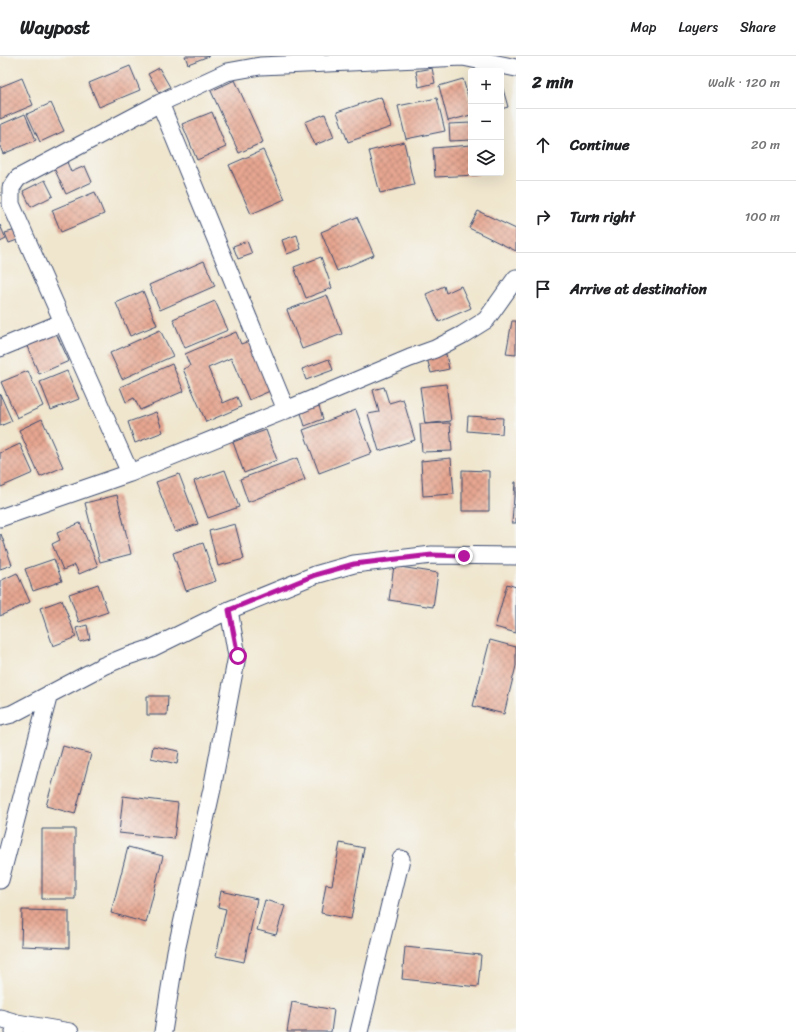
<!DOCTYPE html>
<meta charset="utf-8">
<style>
body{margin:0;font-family:Sriracha,sans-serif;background:#f6f6f6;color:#202124}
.controls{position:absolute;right:12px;top:12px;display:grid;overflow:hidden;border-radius:4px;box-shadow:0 4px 16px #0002}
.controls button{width:36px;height:36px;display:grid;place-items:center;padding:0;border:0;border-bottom:1px solid #e0e0e0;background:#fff;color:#202124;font:20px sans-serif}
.stop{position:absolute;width:12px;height:12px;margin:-9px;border:3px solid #b5179e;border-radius:50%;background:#fff}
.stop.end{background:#b5179e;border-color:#fff;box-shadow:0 1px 4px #0008}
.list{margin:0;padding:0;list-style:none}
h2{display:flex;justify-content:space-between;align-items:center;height:52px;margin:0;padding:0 16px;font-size:17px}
h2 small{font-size:13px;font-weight:400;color:#757577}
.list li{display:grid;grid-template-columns:26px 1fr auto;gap:12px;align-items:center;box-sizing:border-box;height:72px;padding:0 16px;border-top:1px solid #e0e0e0}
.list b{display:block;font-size:15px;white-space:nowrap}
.list em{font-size:13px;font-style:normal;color:#757577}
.icon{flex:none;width:22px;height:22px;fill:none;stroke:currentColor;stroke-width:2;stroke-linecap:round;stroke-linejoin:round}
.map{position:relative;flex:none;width:516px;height:976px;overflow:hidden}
header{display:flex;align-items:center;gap:24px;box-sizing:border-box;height:56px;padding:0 20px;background:#fff;border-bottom:1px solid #e0e0e0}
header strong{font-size:19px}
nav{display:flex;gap:22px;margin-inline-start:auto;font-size:14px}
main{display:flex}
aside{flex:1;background:#fff}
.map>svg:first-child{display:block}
</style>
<header>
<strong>Waypost</strong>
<nav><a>Map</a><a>Layers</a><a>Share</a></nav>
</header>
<main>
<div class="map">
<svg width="516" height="976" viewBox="0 0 516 976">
<defs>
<pattern id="building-cross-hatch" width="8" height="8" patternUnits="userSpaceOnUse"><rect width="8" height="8" fill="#e6a690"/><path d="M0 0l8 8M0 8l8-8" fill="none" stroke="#ba8879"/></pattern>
</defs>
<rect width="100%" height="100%" fill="#f6f6f2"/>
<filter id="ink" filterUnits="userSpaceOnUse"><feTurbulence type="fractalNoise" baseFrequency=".025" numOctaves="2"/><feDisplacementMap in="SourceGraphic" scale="8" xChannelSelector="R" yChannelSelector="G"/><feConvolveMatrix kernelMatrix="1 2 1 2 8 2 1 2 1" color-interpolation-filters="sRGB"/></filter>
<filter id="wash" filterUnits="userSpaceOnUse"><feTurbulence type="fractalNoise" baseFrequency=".012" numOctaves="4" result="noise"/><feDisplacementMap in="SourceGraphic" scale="16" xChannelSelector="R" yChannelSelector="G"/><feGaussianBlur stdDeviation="0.9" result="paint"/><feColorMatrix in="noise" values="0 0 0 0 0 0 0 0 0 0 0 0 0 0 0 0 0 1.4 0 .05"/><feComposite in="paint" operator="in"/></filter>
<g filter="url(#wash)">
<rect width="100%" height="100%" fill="#f0e6ce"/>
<g id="blocks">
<path fill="url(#building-cross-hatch)" d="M185 0H209L188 8Z
M130 10 140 34 99 51 89 27Z
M159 12 170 31 159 37 148 18Z
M432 12 435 27 419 31 416 15Z
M22 22 33 49 0 63V31Z
M463 23 471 51V59L448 65 439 30Z
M235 24 263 86 239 97 211 35Z
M501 26 508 51 501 53Z
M381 41 391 71 348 86 337 56Z
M437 42 445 75 406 83 398 50Z
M51 47 64 75 40 86 27 58Z
M212 56 226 91 197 104 182 68Z
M25 58 36 84 3 98 0 90V69Z
M325 58 334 81 315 89 305 66Z
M471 67V84L450 85 449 68Z
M404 86 414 129 380 137 369 95Z
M471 89V117H478V119L435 121 433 92Z
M263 94 285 143 251 158 229 109Z
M67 106 71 116 85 110 92 126 66 138 54 112Z
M45 124 53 140 31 151 23 135Z
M95 136 104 158 61 176 52 154Z
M478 155 516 173V195L469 172Z
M357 161 374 199 337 215 321 176Z
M0 169 6 183 0 186Z
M16 174 20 183 9 187 5 177Z
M297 179 301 193 287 198 282 184Z
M247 185 252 198 238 203 233 190Z
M321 201 332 232 306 242 294 211Z
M204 205 215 230 160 254 149 229Z
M444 230 446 237 461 230 471 252 439 266 426 238Z
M143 235 157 269 130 280 116 247Z
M327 239 342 278 302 293 287 254Z
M215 245 228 274 185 292 173 263Z
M512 265H516V299L506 298Z
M160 274 173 300 122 323 110 297Z
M55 275 69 305 39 318 26 288Z
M236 276 241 288 249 285 270 335 249 344 231 302 208 312 223 347 237 341 241 351 206 366 183 313 190 310 185 298Z
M446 298 449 313 431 317 427 302Z
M329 303 333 314 306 324 302 313Z
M172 308 184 335 140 354 134 342 126 346 120 331Z
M28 315 43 350 17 362 1 326Z
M67 315 79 343 51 354 40 326Z
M446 328 451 365 425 368 420 331Z
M384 331 389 347 403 343 415 384 379 395 368 358 379 356 373 334Z
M0 338 12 365 0 370Z
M318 347 323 363 305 370 300 354Z
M356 354 372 397 319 417 303 374Z
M156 356 163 376 135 387 128 366Z
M468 360 503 362 502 378 467 375Z
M42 363 63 411 40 421 19 374Z
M450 367 452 395 422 396 420 368Z
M266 374 277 404 244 417 233 386Z
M20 388 33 417 1 431 0 427V397Z
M297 402 305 424 248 446 240 423Z
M451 402 454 438 423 440 421 405Z
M225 414 239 451 208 462 194 425Z
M462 414 489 415V455H462Z
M179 418 198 468 175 476 156 426Z
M515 426H516V467H512Z
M117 439 131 498 100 506 85 447Z
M80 467 98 510 79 518 75 509 63 514 52 488 60 484 57 477Z
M235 468 244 503 218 510 209 475Z
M1 478 12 509 0 513V479Z
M203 487 216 525 186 535 173 497Z
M54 503 62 525 33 535 25 513Z
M394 510 438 517 433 551 389 544Z
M17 517 30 546 0 560V525Z
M98 528 108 556 79 566 69 538Z
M507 528 516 531V577L495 571Z
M62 544 76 581 53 590 40 552Z
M87 569 90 583 80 586 76 572Z
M490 584 516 591V610L504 658 473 650Z
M147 640H168L167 659H147Z
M63 690 91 698 75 758 46 750Z
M153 690 179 695 177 708 151 702Z
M123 740 178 747 174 783 119 777Z
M42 773H75V843H42Z
M340 787 364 792 351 863 321 857 326 828 332 829Z
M128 791 163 800 146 867 111 857Z
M221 835 257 843 244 906 216 900 226 853 218 851Z
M265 844 285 850 276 879 257 874Z
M22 854 69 855V892L21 890Z
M405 891 481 899 478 931 402 923Z
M292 946 334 954 331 976H287Z"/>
</g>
</g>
<g filter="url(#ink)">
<use href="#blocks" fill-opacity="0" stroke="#3b4a6f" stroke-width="1"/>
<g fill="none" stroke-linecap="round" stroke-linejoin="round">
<g stroke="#3b4a6f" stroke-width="19">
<path id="street" d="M63 266 11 148V132L18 122 160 47 227 16 260 10 463 1 516 12
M0 292 63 266 130 417 0 462
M286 354 410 302 435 293 462 279 486 264 516 222
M130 417 286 354 160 47
M0 661 12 658 103 610 125 601 152 592 229 554 315 519 354 508 432 499 516 500
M0 824 49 638
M0 962 17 967
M14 976 17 967 70 976
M163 976 176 895 212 733 237 600 229 554
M359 976 401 803"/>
</g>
<use href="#street" stroke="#fff" stroke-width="17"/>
</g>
</g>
<g fill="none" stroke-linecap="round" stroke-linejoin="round" filter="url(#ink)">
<path stroke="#b5179e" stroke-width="5" d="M238 600 229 554 315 519 354 508 432 499 464 500"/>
</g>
</svg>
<div class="controls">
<button>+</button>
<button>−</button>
<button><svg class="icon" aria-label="layers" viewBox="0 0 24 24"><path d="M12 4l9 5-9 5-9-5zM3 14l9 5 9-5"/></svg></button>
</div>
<div class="stop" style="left:238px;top:600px"></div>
<div class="stop end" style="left:464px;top:500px"></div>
</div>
<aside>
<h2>2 min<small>Walk · 120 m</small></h2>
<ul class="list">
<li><svg class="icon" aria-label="ahead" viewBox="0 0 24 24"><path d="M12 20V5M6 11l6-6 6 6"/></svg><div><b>Continue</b></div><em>20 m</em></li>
<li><svg class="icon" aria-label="right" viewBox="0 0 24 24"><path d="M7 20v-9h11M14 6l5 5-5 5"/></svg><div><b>Turn right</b></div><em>100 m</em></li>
<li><svg class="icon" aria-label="arrive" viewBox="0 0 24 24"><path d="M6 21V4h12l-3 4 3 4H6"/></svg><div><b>Arrive at destination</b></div></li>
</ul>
</aside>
</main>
